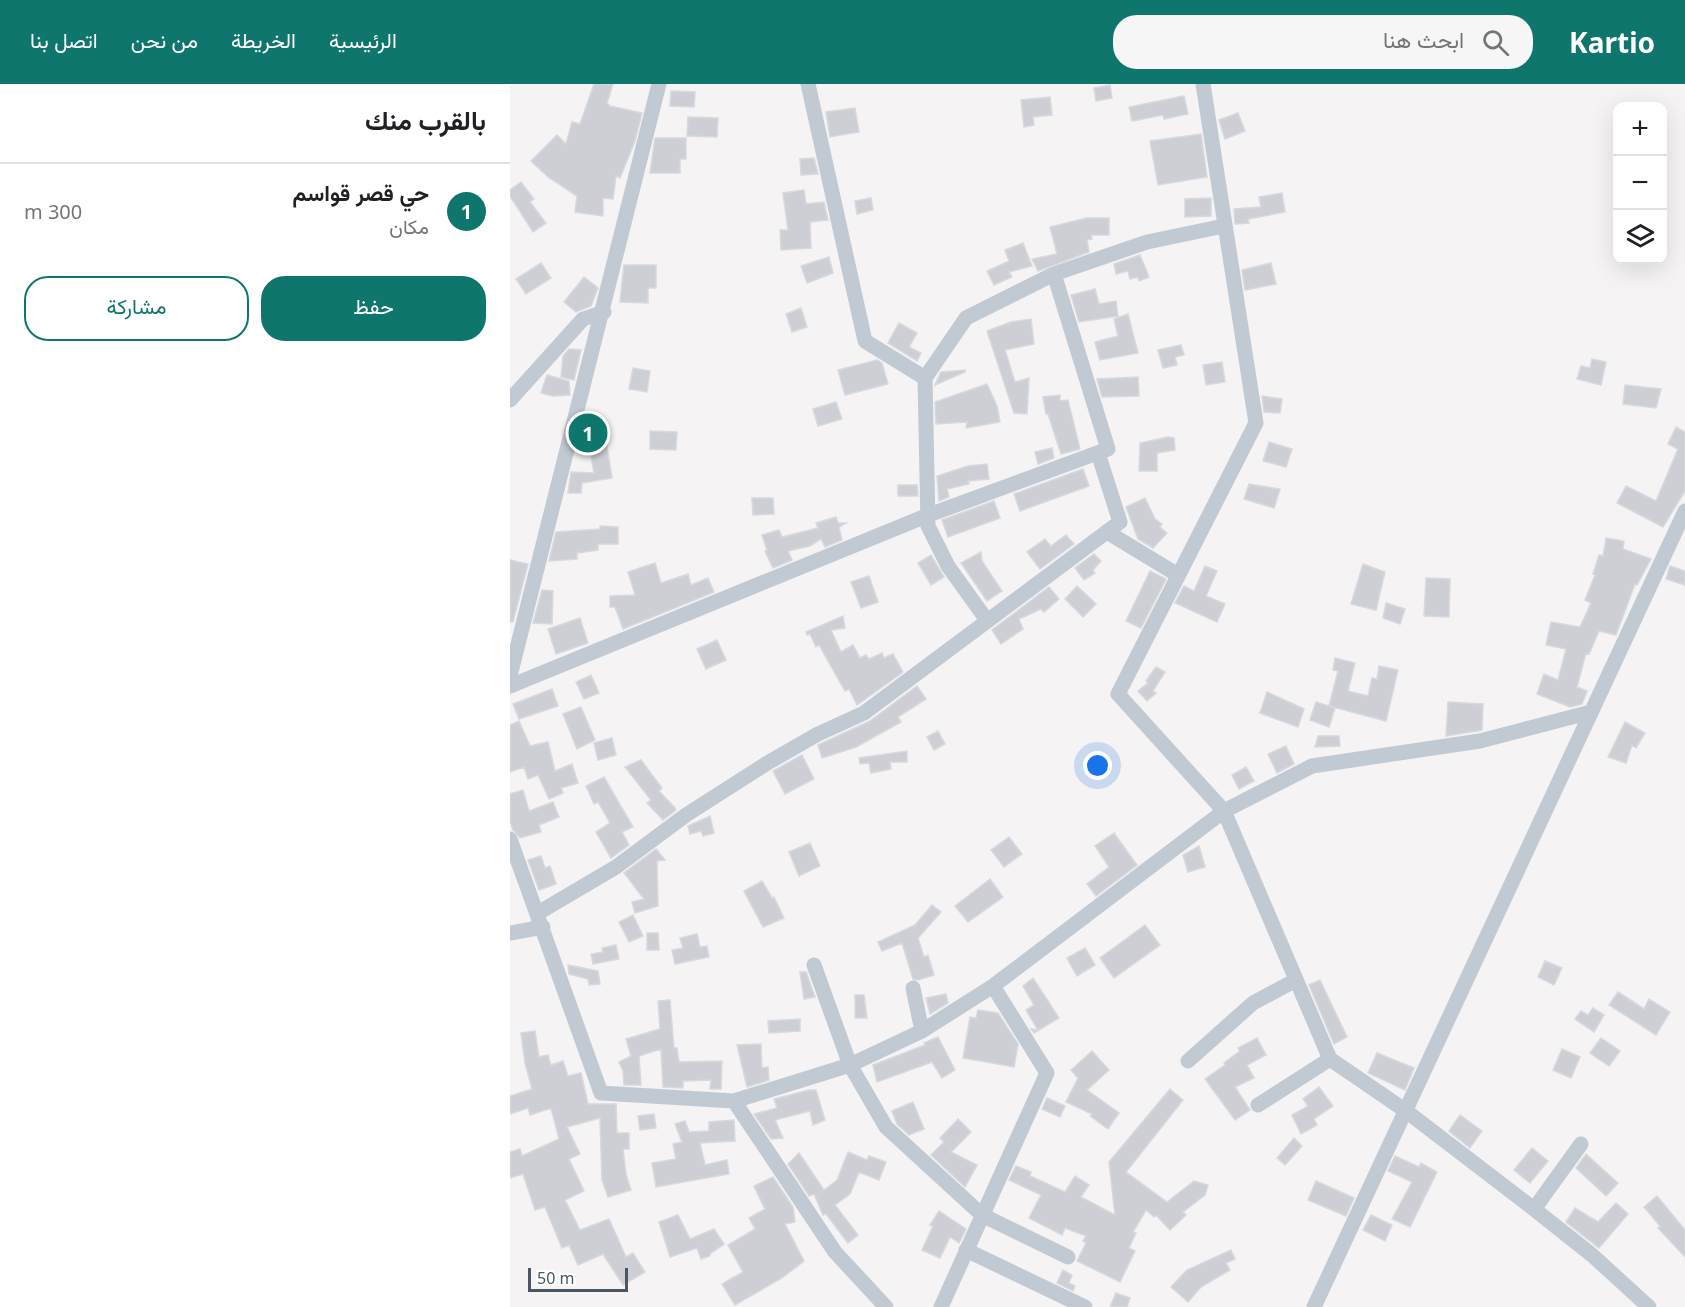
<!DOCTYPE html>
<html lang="ar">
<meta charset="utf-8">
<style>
body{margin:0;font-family:"Noto Sans",Vazirmatn,sans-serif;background:#f6f6f6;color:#202124;direction:rtl}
.controls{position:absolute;right:18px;top:18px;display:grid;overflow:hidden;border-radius:12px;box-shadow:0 6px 24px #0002}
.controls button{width:54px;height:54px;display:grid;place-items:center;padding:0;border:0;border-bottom:2px solid #e0e0e0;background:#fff;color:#202124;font:30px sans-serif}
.scale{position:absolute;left:18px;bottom:15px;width:100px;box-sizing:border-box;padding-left:6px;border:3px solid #4a5661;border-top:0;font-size:16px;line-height:21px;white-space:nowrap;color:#4a5661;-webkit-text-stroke:4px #fff;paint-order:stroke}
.you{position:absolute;left:588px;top:682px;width:21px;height:21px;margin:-15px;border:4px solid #fff;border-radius:50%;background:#1a73e8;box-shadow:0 0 0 9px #1a73e833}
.badge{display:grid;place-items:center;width:39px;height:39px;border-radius:50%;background:#0f766e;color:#fff;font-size:20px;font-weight:700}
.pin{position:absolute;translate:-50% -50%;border:3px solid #fff;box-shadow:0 2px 6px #0006}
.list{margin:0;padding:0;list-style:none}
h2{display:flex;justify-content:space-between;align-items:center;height:78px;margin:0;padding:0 24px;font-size:26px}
h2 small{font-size:20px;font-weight:400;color:#757577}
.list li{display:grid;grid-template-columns:39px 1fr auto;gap:18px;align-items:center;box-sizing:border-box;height:96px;padding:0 24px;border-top:2px solid #e0e0e0}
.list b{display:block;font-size:22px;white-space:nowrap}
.list p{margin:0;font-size:20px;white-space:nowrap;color:#757577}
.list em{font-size:20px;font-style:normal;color:#757577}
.actions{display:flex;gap:12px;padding:18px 24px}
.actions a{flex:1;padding:14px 0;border:2px solid #0f766e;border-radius:24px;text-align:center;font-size:21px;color:#0f766e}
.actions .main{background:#0f766e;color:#fff}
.icon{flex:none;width:33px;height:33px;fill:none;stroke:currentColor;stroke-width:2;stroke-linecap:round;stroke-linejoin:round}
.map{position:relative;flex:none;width:1175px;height:1223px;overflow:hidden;direction:ltr}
header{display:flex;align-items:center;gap:36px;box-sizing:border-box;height:84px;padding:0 30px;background:#0f766e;color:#fff}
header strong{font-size:28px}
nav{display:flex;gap:33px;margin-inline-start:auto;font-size:21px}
.search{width:420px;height:54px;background:#f6f6f6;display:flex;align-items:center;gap:15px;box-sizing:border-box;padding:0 21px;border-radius:24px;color:#757577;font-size:22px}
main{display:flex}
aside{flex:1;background:#fff}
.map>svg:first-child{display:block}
</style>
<header>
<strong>Kartio</strong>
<div class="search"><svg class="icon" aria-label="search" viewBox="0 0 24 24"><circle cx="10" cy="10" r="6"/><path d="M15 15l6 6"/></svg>ابحث هنا</div>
<nav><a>الرئيسية</a><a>الخريطة</a><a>من نحن</a><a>اتصل بنا</a></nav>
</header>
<main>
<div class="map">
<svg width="1175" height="1223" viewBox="0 0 1175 1223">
<rect width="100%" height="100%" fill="#f5f3f3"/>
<path fill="#cdcfd5" stroke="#d7d9de" stroke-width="1.5" d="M84 0H103L97 19 100 22 132 29 125 57 110 94 106 92 103 115 93 114V132L65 128 67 112 38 93 21 77 47 51 56 60 62 38 70 40Z
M600 1 602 14 586 17 584 4Z
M161 7 185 8 184 23 160 22Z
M674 12 678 30 654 35 653 31 622 37 619 23Z
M540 13 542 31 523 33 524 41 514 43 511 16Z
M345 24 349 48 320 53 316 28Z
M728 29 735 47 715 55 709 36Z
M178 33 208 34 207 53 177 52Z
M691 50 697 93 648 101 640 57Z
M145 54H176V75H170V89H140Z
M304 74 308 90 291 91 290 75Z
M11 98 24 115 20 118 36 139 23 148 0 112V106Z
M294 106 296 120 314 118 318 136 300 138 301 164 271 166 270 146H278L273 109Z
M772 109 775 128 738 135 739 139 725 140 724 125 751 123 749 113Z
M361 114 363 126 347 130 345 117Z
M701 114V132L675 133V115Z
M577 134H599V151H581L582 155 577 156 579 168 528 187 522 175 547 170 540 143Z
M513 159 522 182 499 188 502 193 484 201 477 187 499 177 495 166Z
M630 171 639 193 629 197 628 193 620 195 618 187 606 190 604 180Z
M319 173 323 189 297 199 291 182Z
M31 179 41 194 16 210 6 195Z
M761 179 766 200 735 206 732 186Z
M114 181H146V204H138V219L110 218Z
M74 193 88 204 81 222 66 228 54 218Z
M585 205 589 220 606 217 608 232 569 238 561 211Z
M291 224 297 243 282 248 276 230Z
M618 230 628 269 590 276 585 258 608 252 604 235Z
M521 235 524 260 495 266 505 298 519 294 517 330 504 329 477 247 501 238Z
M389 239 407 249 399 263 411 269 407 277 378 259Z
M671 261 674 271 665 273 667 281 653 284 648 266Z
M59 265 71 266 64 296 51 293 53 272Z
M1082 275 1096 278 1091 301 1067 295 1071 282 1080 284Z
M367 276 372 279 378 300 335 311 328 286Z
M712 278 715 298 696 301 693 281Z
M123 284 140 287 137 308 119 305Z
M455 286V288L425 301 431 288Z
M37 291 59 297 60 311 43 312 31 309Z
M628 293 629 312 592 313 587 295Z
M477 300 487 322 490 338 456 344 457 338 426 340 425 318Z
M1115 301 1151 305 1146 324 1113 320Z
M550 311V317L558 316 570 365 551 370 538 330H536L533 313Z
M752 312 772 315 770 329 754 328Z
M326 318 332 335 308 342 303 325Z
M1166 343 1175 348V407L1153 443 1107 419 1116 402 1146 417 1168 365 1158 360Z
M140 347 167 348 166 366 140 365Z
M658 353 664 354 665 366 647 369V387H629L630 359Z
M96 357 102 394 72 399 71 409H58L61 388 84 389 79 360Z
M759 358 782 365 776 383 753 377Z
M542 364 544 374 528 380 525 368Z
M477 380 479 395 458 397 459 400 437 405 439 413 429 417 427 392 458 382Z
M573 385 579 402 510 427 504 410Z
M739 400 770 405 764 424 734 415Z
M388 401H407L408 412H388Z
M242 414H263L264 430 243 431Z
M635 414 645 435 652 440 650 443 657 449 643 464 628 455 616 423Z
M484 417 490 434 438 453 432 436Z
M326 433 328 439H336L329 443 332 456 315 463 311 455 300 462 278 467 282 476 263 484 255 467 257 466 252 451 269 446 272 453 308 444 306 439Z
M90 442 108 443V460H88V466L67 469V475L39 477 46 448 90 445Z
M556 451 564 460 530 485 517 468 535 455 541 462Z
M1096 454 1114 457 1113 465 1141 475 1127 501 1125 500 1106 551 1089 547 1079 570 1076 569 1067 603 1077 607 1072 620 1060 623 1027 610 1034 590 1048 596 1056 565 1036 561 1041 538 1070 543 1081 519 1075 516 1085 491 1083 490 1089 471 1093 472Z
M471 468 472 477 492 507 477 517 451 479Z
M584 470 591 477 583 486 585 489 574 496 565 484Z
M421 471 434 493 421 501 408 479Z
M0 476 18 480 3 538H0Z
M145 479 151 499 178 490 181 501 198 494 204 508 113 545 105 523H100V512L125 511 118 488Z
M853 480 875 488 866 526 841 520Z
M695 482 707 487 696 512 715 520 707 538 665 519 674 502 684 507Z
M1160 482 1175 487V501L1156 495Z
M640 487 656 495 631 544 616 537Z
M359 492 368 518 351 524 341 498Z
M916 494 940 495 939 533 914 532Z
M567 502 586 520 573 533 555 515Z
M539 503 549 515 534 528 531 525 509 535 513 545 491 560 482 546Z
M32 506 43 507 42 540 23 539Z
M876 519 895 525 890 540 873 534Z
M333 532 335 544 321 546 331 568 343 561 350 574 356 571 359 575 372 569 374 574 383 570 393 588 347 621 339 605 335 607 309 561 306 563 300 550 297 551 296 548Z
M70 534 78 559 46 570 38 545Z
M207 556 216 576 196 585 187 565Z
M825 574 845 579 838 607 858 612 862 594 867 595 869 582 888 586 876 637 819 622 828 587 823 586Z
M646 583 655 588 643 607 646 609 637 617 628 607 638 599 636 597Z
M81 591 89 609 74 615 66 598Z
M407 602 416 615 388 633 391 638 346 663 312 674 308 661 360 637Z
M42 605 48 622 9 635 3 620Z
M757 608 794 625 788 643 750 629Z
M806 618 825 624 819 643 800 636Z
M938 618 973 620 972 646 936 652Z
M71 623 85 656 67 665 53 630Z
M9 637 20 662 38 658 45 687 62 680 68 699 51 704 53 709 39 715 28 691 18 695 14 683 0 688V641Z
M1115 638 1135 649 1126 664 1122 661 1116 679 1098 673Z
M428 647 435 660 424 666 417 653Z
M808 652H829L830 662 805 663Z
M102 654 106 671 88 676 84 659Z
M776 662 784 680 767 689 758 670Z
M397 667V678H380L381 685 361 689 359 679 350 680 349 674Z
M292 671 304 695 275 710 263 687Z
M131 676 152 704 149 707 165 724 166 726 153 736 137 719 141 716 115 683Z
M736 683 744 697 729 705 722 691Z
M94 693 123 743 112 748 119 761 101 774 86 748 100 739 88 718 84 720 76 702Z
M13 706 19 727 43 718 49 733 29 741 31 748 10 754 3 746 0 737V710Z
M200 732 204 749 193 752 191 747 180 750 178 742Z
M604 749 627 781 586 812 577 800 599 783 585 762Z
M499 753 512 770 494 783 481 766Z
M300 759 310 782 289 792 279 768Z
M689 762 695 783 678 788 673 771Z
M146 765 155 776 147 777 148 822 125 829 122 818 134 815 114 789Z
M31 772 35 784 40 782 46 800 29 806 18 776Z
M480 795 493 813 458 838 445 822Z
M252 797 262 814 264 813 274 834 253 843 234 807Z
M422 821 431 828 408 854 414 873 418 871 424 891 408 896 403 895 392 859 372 867 368 858 405 841Z
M123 831 133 852 119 858 109 838Z
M635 841 650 861 604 894 590 874Z
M137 849H148L149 866H137Z
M187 850 190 863 197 862 199 873 165 880 162 866 173 864 170 854Z
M106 861 109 875 83 880 81 870 93 868 92 864Z
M575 864 585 881 567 892 557 874Z
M1035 877 1052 884 1044 901 1028 893Z
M58 881 88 887 90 900 79 901 78 895 59 890Z
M290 888H296L305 913 294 915Z
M523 894 549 934 524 949 521 945 528 946 516 926 524 921 513 902Z
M810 896 837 953 824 960 799 901Z
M1108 908 1134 925 1139 915 1160 928 1146 951 1099 921Z
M436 910 438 919 420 930 416 914Z
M345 911H354L357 934H345Z
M160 916 164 964H167L169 978 212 977 211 1005H200L201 996 173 997V1004L153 1003 151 965 129 972 131 1001H114L113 987 109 978 121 972 116 955 150 945 148 917Z
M1083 924 1094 931 1084 948 1065 935 1071 927 1078 931Z
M468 926 488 929 508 960 504 983 453 974 460 933 466 934Z
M290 935V947L259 949 258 937Z
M25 947 29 973 38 971 41 981 53 977 58 992 71 989 78 1020H106L107 1049H119V1065H113L116 1090 121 1106 98 1113 92 1096 90 1034 57 1043 70 1070 59 1075 74 1107 55 1116 70 1146 99 1135 116 1173 123 1169 135 1188 113 1201 93 1170 68 1181 59 1161 52 1164 35 1123 25 1126 13 1090 0 1094V1068L10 1065 12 1072 49 1055 41 1024 20 1031 18 1024 0 1030V1012L22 1005 15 979 11 949Z
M428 953 445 986 432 994 422 978 367 998 363 981 415 961 414 959Z
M747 954 756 971 737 981 744 994 725 1003 740 1026 725 1036 695 995 715 981 714 979 730 967 728 964Z
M1091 954 1110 967 1099 982 1080 969Z
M251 960 252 984 258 983 259 996 237 1003 227 961Z
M1052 965 1070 973 1061 994 1043 986Z
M582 967 599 986 577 1006 609 1029 598 1045 580 1032 582 1030 556 1018 568 994 561 986Z
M867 969 904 984 895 1006 858 989Z
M809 1003 823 1022 804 1035 807 1041 791 1050 782 1031 798 1022 793 1015Z
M660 1005 673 1016 616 1088 657 1118 684 1097 698 1101 695 1111 673 1128 676 1131 660 1146 646 1131 644 1133 636 1126 623 1148 626 1149 619 1164 625 1167 610 1198 567 1177 576 1159 573 1157 576 1152 555 1144 552 1151 519 1134 531 1111 499 1096 506 1082 521 1088 520 1092 555 1108 565 1092 579 1101 571 1113 605 1131 599 1078Z
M299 1006H306L315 1036 303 1041 300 1027 265 1036 273 1054 261 1055 244 1030 267 1024 264 1015Z
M537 1014 555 1022 550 1033 532 1025Z
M403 1018 414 1045 399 1051 387 1040 382 1027Z
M144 1030 146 1044 130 1046 128 1032Z
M950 1031 972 1047 960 1064 939 1047Z
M448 1035 461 1048 441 1068 467 1081 455 1103 421 1071 434 1058 430 1054Z
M224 1036 225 1057 190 1059 195 1081 217 1076 219 1090 146 1103 142 1079 166 1075 163 1060 172 1058 165 1040 175 1037 179 1048 199 1047V1038Z
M784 1054 792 1062 775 1081 767 1074Z
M1022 1064 1038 1077 1020 1099 1004 1086Z
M338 1068 357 1076 359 1072 376 1078 369 1096 349 1088 340 1110 325 1121 348 1151 338 1159 316 1130 313 1131 304 1110 299 1112 278 1080 289 1069 314 1106 327 1096Z
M1076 1070 1108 1099 1096 1112 1066 1084Z
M885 1072 909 1083 911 1079 927 1088 900 1143 882 1135 902 1098 878 1087Z
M263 1093 283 1123 285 1138 275 1140 294 1177 272 1194 225 1221 212 1200 233 1188 218 1161 245 1145 239 1134 255 1125 244 1102Z
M806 1097 844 1114 836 1132 798 1116Z
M1147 1112 1175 1146V1173L1148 1144 1150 1142 1134 1123Z
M1106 1119 1118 1130 1089 1164 1056 1138 1065 1124 1088 1138Z
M429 1127 456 1145 449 1159 440 1153 430 1174 412 1166 423 1142 420 1141Z
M168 1131 180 1155 204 1145 214 1160 200 1170V1172L191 1175 187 1164 160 1173 149 1138Z
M861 1131 882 1141 875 1157 853 1146Z
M721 1166 725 1175 716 1179 720 1186 691 1203 678 1218 661 1203 677 1186Z
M553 1186 562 1191 559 1199 565 1202 563 1207 547 1199Z
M606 1209 620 1214 617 1223H600Z"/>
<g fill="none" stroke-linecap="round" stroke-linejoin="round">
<path stroke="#c1cad2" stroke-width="15" d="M298 0 355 257 415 294 418 442 438 482 476 535
M693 0 746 339 608 610 714 727 820 975 896 1027 1024 1125 1082 1171 1139 1223
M415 294 456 234 544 190 637 158 714 142
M0 316 73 235 94 228
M597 448 668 491
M0 592 149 0
M0 602 416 432 598 365 544 190
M0 755 91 1009 224 1017 325 1168 376 1223
M28 829 106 783 176 731 259 678 308 650 354 629 610 438 588 369
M0 849 33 843
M304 881 340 981 376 1043 472 1131 558 1173
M403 904 412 947
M678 977 743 919 786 896
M224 1017 340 981 412 947 483 902 714 727 802 682 970 657 1081 628
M748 1021 820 975
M1024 1125 1071 1060
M456 1166 575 1223
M431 1223 537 989 483 902
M804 1223 1175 427"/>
</g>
</svg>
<div class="controls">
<button>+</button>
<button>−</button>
<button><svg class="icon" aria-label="layers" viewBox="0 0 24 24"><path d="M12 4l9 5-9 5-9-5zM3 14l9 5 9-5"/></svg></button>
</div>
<div class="scale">50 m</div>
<div class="you"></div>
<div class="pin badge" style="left:78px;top:349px">1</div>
</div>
<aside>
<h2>بالقرب منك<small></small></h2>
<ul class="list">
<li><span class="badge">1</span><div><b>حي قصر قواسم</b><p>مكان</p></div><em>300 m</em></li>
</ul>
<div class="actions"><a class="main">حفظ</a><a>مشاركة</a></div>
</aside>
</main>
